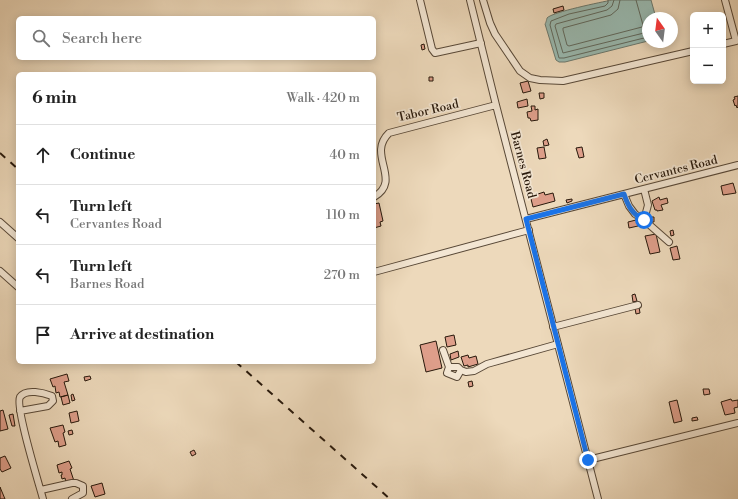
<!DOCTYPE html>
<meta charset="utf-8">
<style>
body{margin:0;font-family:"Libre Bodoni",serif;background:#f2f2f2;color:#222}
.controls{position:absolute;right:12px;top:12px;display:grid;overflow:hidden;border-radius:6px;box-shadow:0 2px 10px #0003}
.controls button{width:36px;height:36px;display:grid;place-items:center;padding:0;border:0;border-bottom:1px solid #e0e0e0;background:#fff;color:#222;font:20px sans-serif}
.compass{position:absolute;left:642px;top:12px;width:36px;height:36px;border-radius:50%;background:#fff;box-shadow:0 2px 10px #0003;rotate:346deg}
.stop{position:absolute;width:12px;height:12px;margin:-9px;border:3px solid #1a73e8;border-radius:50%;background:#fff}
.stop.end{background:#1a73e8;border-color:#fff;box-shadow:0 1px 4px #0008}
.list{margin:0;padding:0;list-style:none}
h2{display:flex;justify-content:space-between;align-items:center;height:52px;margin:0;padding:0 16px;font-size:17px}
h2 small{font-size:13px;font-weight:400;color:#767676}
.list li{display:grid;grid-template-columns:26px 1fr auto;gap:12px;align-items:center;box-sizing:border-box;height:60px;padding:0 16px;border-top:1px solid #e0e0e0}
.list b{display:block;font-size:15px;white-space:nowrap}
.list p{margin:0;font-size:13px;white-space:nowrap;color:#767676}
.list em{font-size:13px;font-style:normal;color:#767676}
.icon{flex:none;width:22px;height:22px;fill:none;stroke:currentColor;stroke-width:2;stroke-linecap:round;stroke-linejoin:round}
.map{position:relative;flex:none;width:738px;height:499px;overflow:hidden}
.search{position:absolute;background:#fff;box-shadow:0 2px 10px #0003;left:16px;top:16px;width:360px;height:44px;display:flex;align-items:center;gap:10px;box-sizing:border-box;padding:0 14px;border-radius:6px;color:#767676;font-size:15px}
.panel{position:absolute;background:#fff;box-shadow:0 2px 10px #0003;left:16px;top:72px;width:360px;height:292px;border-radius:6px}
.map>svg:first-child{display:block}
</style>
<div class="map">
<svg width="738" height="499" viewBox="0 0 738 499">
<rect width="100%" height="100%" fill="#edd9bb"/>
<filter id="stains"><feTurbulence type="fractalNoise" baseFrequency=".005" numOctaves="4"/><feColorMatrix values="0 0 0 0 .2 0 0 0 0 .09 0 0 0 0 .02 0 0 0 .5 -.17"/></filter>
<radialGradient id="worn" r=".72"><stop offset=".6" stop-color="#630" stop-opacity="0"/><stop offset="1" stop-color="#630" stop-opacity=".3"/></radialGradient>
<path fill="#99bab1" stroke="#6b796f" d="M612 0H651L656 18H648V41L565 62H559L556 60 545 24C546 23 547 18 547 18 552 12 602 2 612 0Z"/>
<g fill="none" stroke-linecap="round" stroke-linejoin="round">
<path stroke="#60695e" stroke-width="1" d="M608 0V3L605 6 569 14 551 21 550 25 559 58H564L648 37
M614 0 612 6 607 10 556 24 555 26 563 53 648 32
M620 0 618 9 611 15 563 28V30L567 45 569 46 642 27 643 25 636 0"/>
</g>
<path fill="#de9e8a" stroke="#27180b" d="M563 6 564 10 554 13 553 9Z
M424 44 425 49 422 50 421 45Z
M429 77H433V81H429Z
M528 81 531 91 523 93 520 83Z
M539 93H544V98L540 99Z
M738 96V107L737 108 736 105 735 106 733 100 735 99 734 97Z
M527 99 528 106 518 108 517 102Z
M531 106H535V110L538 109V120L531 121 530 118H528L527 112 532 111Z
M547 139 549 145 544 146 543 141Z
M544 147 546 158 539 159 537 148Z
M582 147 584 157 579 158 576 148Z
M733 183 736 193 723 195 721 186Z
M544 192 545 195 553 193 555 201 533 207 531 199 535 197V195Z
M659 197 660 200 667 198 668 203 661 205 663 210 657 211V210H655L652 201Z
M572 199V201L567 203 566 200Z
M379 203 383 221 380 222 381 226 374 228V204Z
M648 217H654V222H648Z
M636 220 638 226 629 228 628 222Z
M673 230 674 235 671 236 670 231Z
M656 234 660 252 650 254 645 236Z
M677 246 680 259 673 260 670 248Z
M635 294 637 301 633 302 632 295Z
M639 307 640 313 636 314 635 308Z
M454 335 456 345 447 347 445 337Z
M436 341 442 368 426 372 420 345Z
M458 351 459 357 451 360 450 354Z
M468 355 469 358 476 356 478 364 468 367V365L464 366 461 357Z
M67 374 69 381 64 382 68 395 60 397 59 392 56 393 55 386 53 387 50 379Z
M90 376 91 379 85 381 84 377Z
M472 381 473 386 469 387 468 382Z
M703 389H709L710 394 704 395Z
M73 394 75 400 72 401 71 395Z
M68 395 70 403 63 405 61 397Z
M731 399 732 401 738 400V407L734 408 735 413 725 415 721 402Z
M677 400 682 421 674 423 669 402Z
M3 410 8 429 0 431V411Z
M77 411 79 421 71 423 69 413Z
M13 414 15 426H12L9 415Z
M697 417 698 420 692 421V418Z
M63 425 65 432 63 433 66 445 59 447 58 441 55 442 50 428Z
M72 430 73 434 69 435 68 431Z
M194 450 196 454 192 456 190 452Z
M5 456 11 468 2 472 0 469V458Z
M69 461 72 468 70 469 74 481 66 483 65 478 62 479 61 475H62V472L59 473 57 465Z
M102 483 105 494 95 497 91 486Z
M0 487 5 499H0Z"/>
<g fill="none" stroke-linecap="round" stroke-linejoin="round">
<g stroke="#584837" stroke-width="8">
<path id="minor" d="M420 0 432 49 435 53 481 43
M470 0 496 105 598 499
M483 0 490 23 495 34 520 71 530 78 540 80 563 81 693 51
M723 44 736 41 725 0
M624 194 629 206 635 214 644 220 669 242
M374 197C403 180 366 155 389 133L496 105
M526 219 738 165
M644 220 648 205 644 189
M0 222 18 238
M0 271 18 287
M374 272 529 230
M553 327 638 305
M443 350 449 367H458L461 370 466 372 474 371 487 364 558 344
M449 367 447 373 457 377 461 370
M20 411 48 406 53 401 52 396C44 393 26 388 20 397 15 407 39 484 43 499
M588 460 738 423
M41 490 72 483H76L83 486V493L72 499"/>
</g>
<use href="#minor" stroke="#f3e6d3" stroke-width="6"/>
<path stroke="#27180b" stroke-width="2" stroke-dasharray="7 7" stroke-linecap="butt" d="M0 153 18 169
M236 362 390 499"/>
</g>
<g fill="none" stroke-linecap="round" stroke-linejoin="round">
<path stroke="#1a73e8" stroke-width="5" d="M588 460 526 219 624 194C628 206 632 214 644 220"/>
</g>
<g text-anchor="middle" dominant-baseline="central" stroke-width="3.5" stroke-linejoin="round" paint-order="stroke">
<g font-size="12" fill="#27180b" stroke="#f3e6d3">
<text transform="translate(428 111) rotate(-13)">Tabor Road</text>
<text transform="translate(523 165) rotate(75)">Barnes Road</text>
<text transform="translate(676 170) rotate(-14)">Cervantes Road</text>
</g>
</g>
<rect width="100%" height="100%" filter="url(#stains)"/>
<rect width="100%" height="100%" fill="url(#worn)"/>
</svg>
<div class="controls">
<button>+</button>
<button>−</button>
</div>
<svg class="compass" viewBox="-18 -18 36 36"><path d="M0-13l5 13h-10z" fill="#e53935"/><path d="M0 13l5-13h-10z" fill="#767676"/></svg>
<div class="stop" style="left:644px;top:220px"></div>
<div class="stop end" style="left:588px;top:460px"></div>
<div class="search"><svg class="icon" aria-label="search" viewBox="0 0 24 24"><circle cx="10" cy="10" r="6"/><path d="M15 15l6 6"/></svg>Search here</div>
<section class="panel">
<h2>6 min<small>Walk · 420 m</small></h2>
<ul class="list">
<li><svg class="icon" aria-label="ahead" viewBox="0 0 24 24"><path d="M12 20V5M6 11l6-6 6 6"/></svg><div><b>Continue</b></div><em>40 m</em></li>
<li><svg class="icon" aria-label="left" viewBox="0 0 24 24"><path d="M17 20v-9H6M10 6l-5 5 5 5"/></svg><div><b>Turn left</b><p>Cervantes Road</p></div><em>110 m</em></li>
<li><svg class="icon" aria-label="left" viewBox="0 0 24 24"><path d="M17 20v-9H6M10 6l-5 5 5 5"/></svg><div><b>Turn left</b><p>Barnes Road</p></div><em>270 m</em></li>
<li><svg class="icon" aria-label="arrive" viewBox="0 0 24 24"><path d="M6 21V4h12l-3 4 3 4H6"/></svg><div><b>Arrive at destination</b></div></li>
</ul>
</section>
</div>
